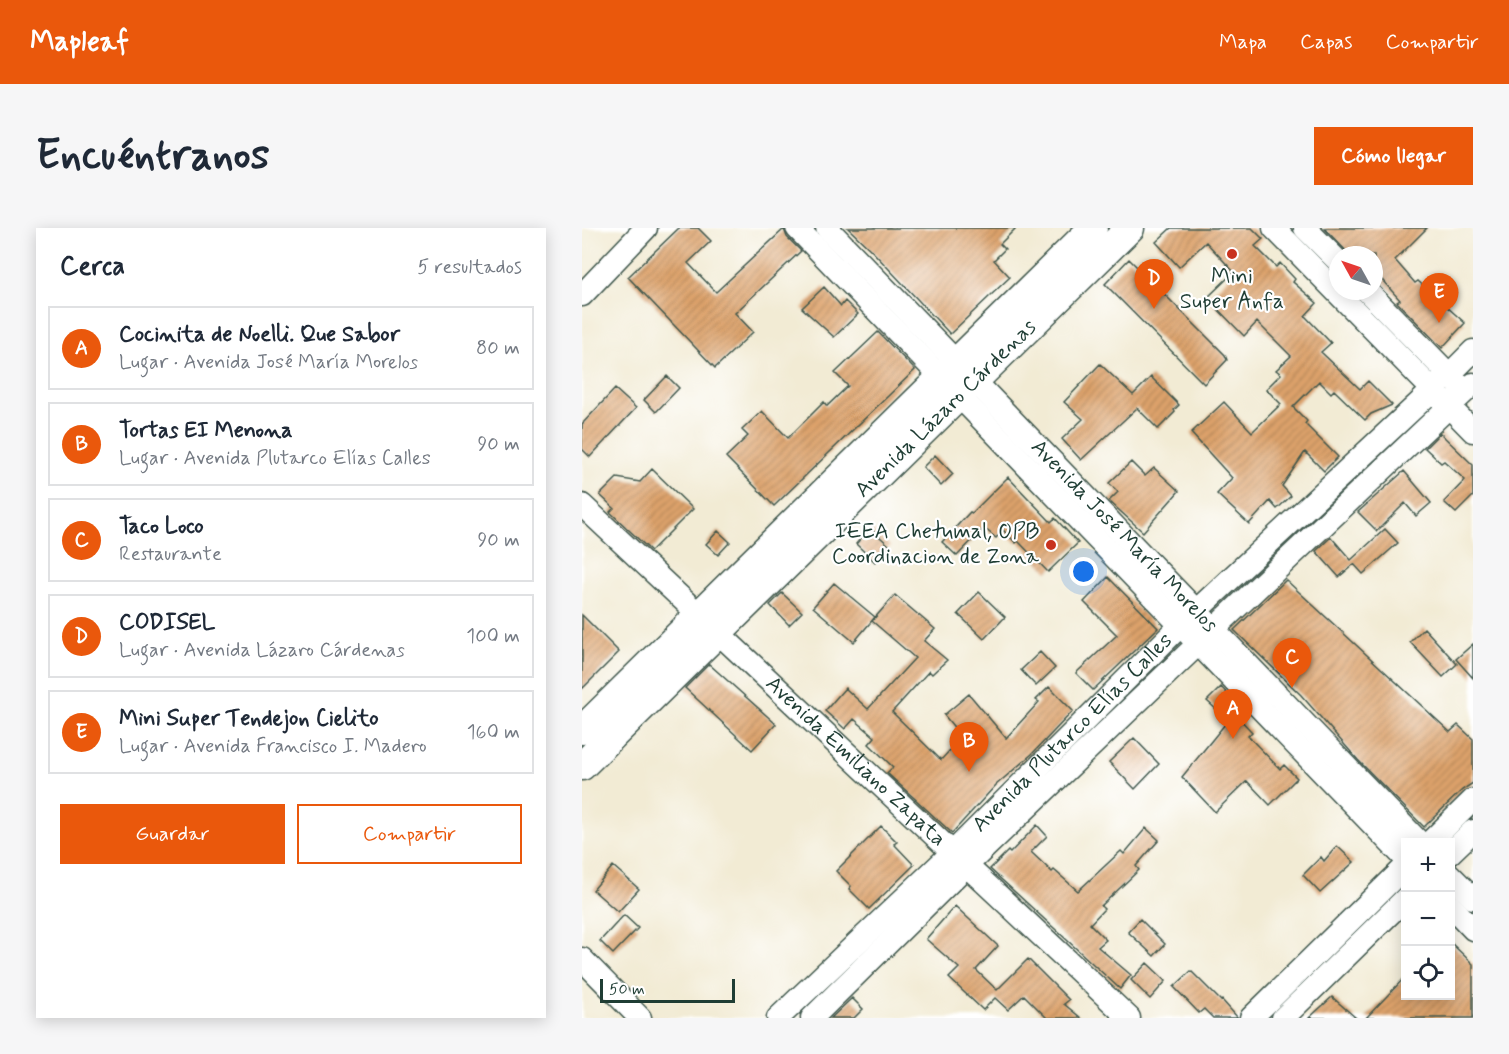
<!DOCTYPE html>
<html lang="es">
<meta charset="utf-8">
<style>
body{margin:0;font-family:Mynerve,sans-serif;background:#f6f6f7;color:#1f2937}
.controls{position:absolute;right:18px;bottom:18px;display:grid;overflow:hidden;border-radius:0px;box-shadow:0 3px 15px #0003}
.controls button{width:54px;height:54px;display:grid;place-items:center;padding:0;border:0;border-bottom:2px solid #e0e1e3;background:#fff;color:#1f2937;font:30px sans-serif}
.compass{position:absolute;left:747px;top:18px;width:54px;height:54px;border-radius:50%;background:#fff;box-shadow:0 3px 15px #0003;rotate:310deg}
.scale{position:absolute;left:18px;bottom:15px;width:135px;box-sizing:border-box;padding-left:6px;border:3px solid #1f3d34;border-top:0;font-size:16px;line-height:21px;white-space:nowrap;color:#1f3d34;-webkit-text-stroke:4px #fff;paint-order:stroke}
.you{position:absolute;left:502px;top:344px;width:21px;height:21px;margin:-15px;border:4px solid #fff;border-radius:50%;background:#1a73e8;box-shadow:0 0 0 9px #1a73e833}
.badge{display:grid;place-items:center;width:39px;height:39px;border-radius:50%;background:#ea580c;color:#fff;font-size:20px;font-weight:700}
.pin{position:absolute;translate:-50% -50px;filter:drop-shadow(0 2px 3px #0008)}
.pin::after{content:'';position:absolute;top:32px;width:21px;height:18px;background:inherit;clip-path:polygon(0 0,100% 0,50% 100%)}
.list{margin:0;padding:0;list-style:none}
h2{display:flex;justify-content:space-between;align-items:center;height:78px;margin:0;padding:0 24px;font-size:26px}
h2 small{font-size:20px;font-weight:400;color:#747a83}
.list li{display:grid;grid-template-columns:39px 1fr auto;gap:18px;align-items:center;box-sizing:border-box;height:84px;margin:0 12px 12px;padding:0 12px;border:2px solid #e0e1e3;border-radius:0px}
.list b{display:block;font-size:22px;white-space:nowrap}
.list p{margin:0;font-size:20px;white-space:nowrap;color:#747a83}
.list em{font-size:20px;font-style:normal;color:#747a83}
.actions{display:flex;gap:12px;padding:18px 24px}
.actions a{flex:1;padding:14px 0;border:2px solid #ea580c;border-radius:0px;text-align:center;font-size:21px;color:#ea580c}
.actions .main{background:#ea580c;color:#fff}
.icon{flex:none;width:33px;height:33px;fill:none;stroke:currentColor;stroke-width:2;stroke-linecap:round;stroke-linejoin:round}
.map{position:relative;flex:none;width:891px;height:790px;overflow:hidden;border-radius:0px}
header{display:flex;align-items:center;gap:36px;box-sizing:border-box;height:84px;padding:0 30px;background:#ea580c;color:#fff}
header strong{font-size:28px}
nav{display:flex;gap:33px;margin-inline-start:auto;font-size:21px}
.intro{display:flex;align-items:center;justify-content:space-between;box-sizing:border-box;height:144px;padding:0 36px}
h1{margin:0;font-size:42px}
.button{padding:15px 27px;border-radius:0px;background:#ea580c;color:#fff;font-size:21px;font-weight:700}
main{display:flex;gap:36px;padding:0 36px}
aside{flex:1;background:#fff;border-radius:0px;box-shadow:0 3px 15px #0003}
.map>svg:first-child{display:block}
</style>
<header>
<strong>Mapleaf</strong>
<nav><a>Mapa</a><a>Capas</a><a>Compartir</a></nav>
</header>
<div class="intro"><h1>Encuéntranos</h1><a class="button">Cómo llegar</a></div>
<main>
<aside>
<h2>Cerca<small>5 resultados</small></h2>
<ul class="list">
<li><span class="badge">A</span><div><b>Cocinita de Noelli. Que Sabor</b><p>Lugar · Avenida José María Morelos</p></div><em>80 m</em></li>
<li><span class="badge">B</span><div><b>Tortas EI Menona</b><p>Lugar · Avenida Plutarco Elías Calles</p></div><em>90 m</em></li>
<li><span class="badge">C</span><div><b>Taco Loco</b><p>Restaurante</p></div><em>90 m</em></li>
<li><span class="badge">D</span><div><b>CODISEL</b><p>Lugar · Avenida Lázaro Cárdenas</p></div><em>100 m</em></li>
<li><span class="badge">E</span><div><b>Mini Super Tendejon Cielito</b><p>Lugar · Avenida Francisco I. Madero</p></div><em>160 m</em></li>
</ul>
<div class="actions"><a class="main">Guardar</a><a>Compartir</a></div>
</aside>
<div class="map">
<svg width="891" height="790" viewBox="0 0 891 790">
<defs>
<pattern id="building-hatch" width="6" height="6" patternUnits="userSpaceOnUse" patternTransform="scale(1.5)"><rect width="6" height="6" fill="#dda26b"/><path d="M-1 1l2-2M0 6l6-6M5 7l2-2" fill="none" stroke="#b38559"/></pattern>
</defs>
<rect width="100%" height="100%" fill="#fff"/>
<filter id="ink" filterUnits="userSpaceOnUse"><feTurbulence type="fractalNoise" baseFrequency=".0167" numOctaves="2"/><feDisplacementMap in="SourceGraphic" scale="12" xChannelSelector="R" yChannelSelector="G"/><feConvolveMatrix kernelMatrix="1 2 1 2 8 2 1 2 1" color-interpolation-filters="sRGB"/></filter>
<filter id="wash" filterUnits="userSpaceOnUse"><feTurbulence type="fractalNoise" baseFrequency=".008" numOctaves="4" result="noise"/><feDisplacementMap in="SourceGraphic" scale="24" xChannelSelector="R" yChannelSelector="G"/><feGaussianBlur stdDeviation="1.35" result="paint"/><feColorMatrix in="noise" values="0 0 0 0 0 0 0 0 0 0 0 0 0 0 0 0 0 1.4 0 .05"/><feComposite in="paint" operator="in"/></filter>
<g filter="url(#wash)">
<rect width="100%" height="100%" fill="#f2ebd4"/>
<g id="blocks">
<path fill="url(#building-hatch)" d="M97 0H116L129 13 106 35 134 64 202 1 205 9 219 23 153 85 171 104 133 140 46 49Z
M266 0H434L418 16 423 21 412 32 428 49 368 106 290 23Z
M589 0H670L681 11 673 18 694 39 698 35 713 51 711 54 735 75 723 88 749 115 739 124 778 161 786 153 810 177 789 186 783 192 752 162 749 165 737 153 711 179 725 193 723 196 756 229 742 243 723 224 700 258 709 268 695 281 688 273 667 296 635 266 650 250 609 205 642 174 670 204 699 176 684 161 699 146 694 142 709 128 675 94 662 108 625 70 652 44 624 14 597 39 574 14Z
M742 0H845L813 32 833 55 836 53 883 95 860 120 815 74 818 72 792 43V27H768Z
M547 31 643 127 645 132 622 156 523 56Z
M242 59 259 78 263 73 276 86 252 109 220 80Z
M296 104 333 142 192 278 144 229 166 208 160 202 180 183 206 210 242 174 245 178 266 158 253 145Z
M518 136 551 167 569 149 597 177 592 182 593 184 576 201 555 180 499 232 480 211 501 191 482 174Z
M85 148 97 160 74 184 62 172Z
M33 161 54 180 8 229 0 221V196Z
M858 205 891 237V268L874 285 862 274 883 252 862 233 859 235 843 220Z
M353 227 371 246 359 258 341 239Z
M549 234 563 248 572 240 597 263 561 304 527 273 536 264 527 255Z
M70 241 111 281 69 323 28 284 32 280 18 267 35 250 58 254Z
M822 243 849 275 834 288 823 275 795 303 776 284Z
M426 249 469 294 473 290 496 315 466 344 436 313 434 315 421 302 414 310 402 300 375 328 360 314 388 284 390 285Z
M288 300 308 318 293 334 274 316Z
M803 301 816 315 781 346 772 336 757 349 734 323 749 309 769 332Z
M136 303 148 314 136 327 124 316Z
M526 349 576 400 511 462 494 445 535 407 502 374Z
M704 352 868 504 876 497 891 511V555L880 562 842 599 776 532 719 467 652 402Z
M252 355 293 389 272 414 231 379Z
M397 364 423 389 402 411 376 386Z
M200 365 220 384 207 397 188 377Z
M313 367 353 401 342 413 365 432 350 446 347 443 310 484 359 532 380 509 362 487 387 466 424 510 457 474 454 472 467 459 491 483 450 526 414 557 370 605 305 545 311 539 287 516 293 509 272 491 263 501 243 483 263 460 286 481 333 430 290 393Z
M0 387 37 424 0 461Z
M842 400 875 436 861 449 828 414Z
M891 416V450L874 431Z
M458 424 473 440 454 458 439 442Z
M127 436 194 496 170 522 103 460Z
M639 459 659 480 653 486 670 504 666 508 698 541 702 537 715 550 688 577 665 553 633 584 600 549 648 490 646 492 625 473Z
M552 510 577 536 553 561 527 534Z
M455 597 465 608 449 624 470 644 472 642 496 663 539 623 542 626 564 600 577 612 554 638 557 642 519 678 522 681 508 696 524 712 516 719 549 747 538 761 408 641 426 623 428 625Z
M299 598 315 614 312 616 332 637 287 681 267 661 269 658 254 643Z
M755 618 772 634 738 665 721 647 739 629 742 633Z
M31 638 57 661 36 684 11 662Z
M373 678 416 718 394 742 415 762 446 731 487 772 482 776 499 790H465L442 767 426 782 413 770 401 782 367 750 377 740 344 711Z
M42 687 56 700 31 726 18 713Z
M558 691 583 716 572 728 546 704Z
M868 714 891 736V790H784L824 748V768H868Z
M565 735 584 753 568 771 549 752Z
M609 743 639 773 640 772 656 790H631L622 781 617 785 592 759Z
M750 769 774 790H727Z
M270 770 281 781 272 790H249Z"/>
</g>
</g>
<g filter="url(#ink)">
<use href="#blocks" fill-opacity="0" stroke="#3f574c" stroke-width="1.5"/>
<g fill="none" stroke-linecap="round" stroke-linejoin="round">
<g stroke="#3f574c" stroke-width="25">
<g id="minor">
<path d="M215 0 824 631"/>
<path id="s1" d="M245 0 837 614"/>
<path d="M692 0 891 203"/>
<path d="M723 0 756 33"/>
<path d="M785 63 877 157"/>
<path d="M0 67 64 0"/>
<path id="s2" d="M0 277 547 790"/>
<path d="M848 614 891 572"/>
<path d="M868 625 891 603"/>
<path d="M868 647 891 670"/>
<path d="M868 677 891 701"/>
<path d="M0 731 58 790"/>
<path id="s3" d="M196 790 370 625 599 397 867 147 891 123"/>
<path d="M230 790 384 638 616 416 891 156"/>
<path d="M669 790 824 638"/>
<path d="M701 790 824 670"/>
</g>
</g>
<g stroke="#3f574c" stroke-width="31">
<g id="major">
<path d="M0 502 511 0"/>
<path id="s4" d="M0 538 548 0"/>
</g>
</g>
<use href="#minor" stroke="#fff" stroke-width="22"/>
<use href="#major" stroke="#fff" stroke-width="28"/>
</g>
</g>
<g fill="#c8321e" stroke="#fff" stroke-width="2">
<circle cx="650" cy="26" r="6"/>
<circle cx="469" cy="317" r="6"/>
</g>
<g text-anchor="middle" dominant-baseline="central" stroke-width="4.5" stroke-linejoin="round" paint-order="stroke">
<g font-size="22" fill="#1f3d34" stroke="#fff">
<text x="650" y="49">Mini<tspan x="650" dy="25">Super Anfa</tspan></text>
<text x="457" y="304" text-anchor="end">IEEA Chetumal, OPB<tspan x="457" dy="25">Coordinacion de Zona</tspan></text>
</g>
<g font-size="22" fill="#1f3d34" stroke="#fff">
<text stroke="none"><textPath href="#s4" startOffset="510">Avenida Lázaro Cárdenas</textPath></text>
<text stroke="none"><textPath href="#s1" startOffset="428">Avenida José María Morelos</textPath></text>
<text stroke="none"><textPath href="#s3" startOffset="410">Avenida Plutarco Elías Calles</textPath></text>
<text stroke="none"><textPath href="#s2" startOffset="375">Avenida Emiliano Zapata</textPath></text>
</g>
</g>
</svg>
<div class="controls">
<button>+</button>
<button>−</button>
<button><svg class="icon" aria-label="locate" viewBox="0 0 24 24"><circle cx="12" cy="12" r="6"/><path d="M12 2v4M12 18v4M2 12h4M18 12h4"/></svg></button>
</div>
<svg class="compass" viewBox="-18 -18 36 36"><path d="M0-13l5 13h-10z" fill="#e53935"/><path d="M0 13l5-13h-10z" fill="#747a83"/></svg>
<div class="scale">50 m</div>
<div class="you"></div>
<div class="pin badge" style="left:651px;top:511px">A</div>
<div class="pin badge" style="left:387px;top:544px">B</div>
<div class="pin badge" style="left:710px;top:460px">C</div>
<div class="pin badge" style="left:572px;top:81px">D</div>
<div class="pin badge" style="left:857px;top:95px">E</div>
</div>
</main>
